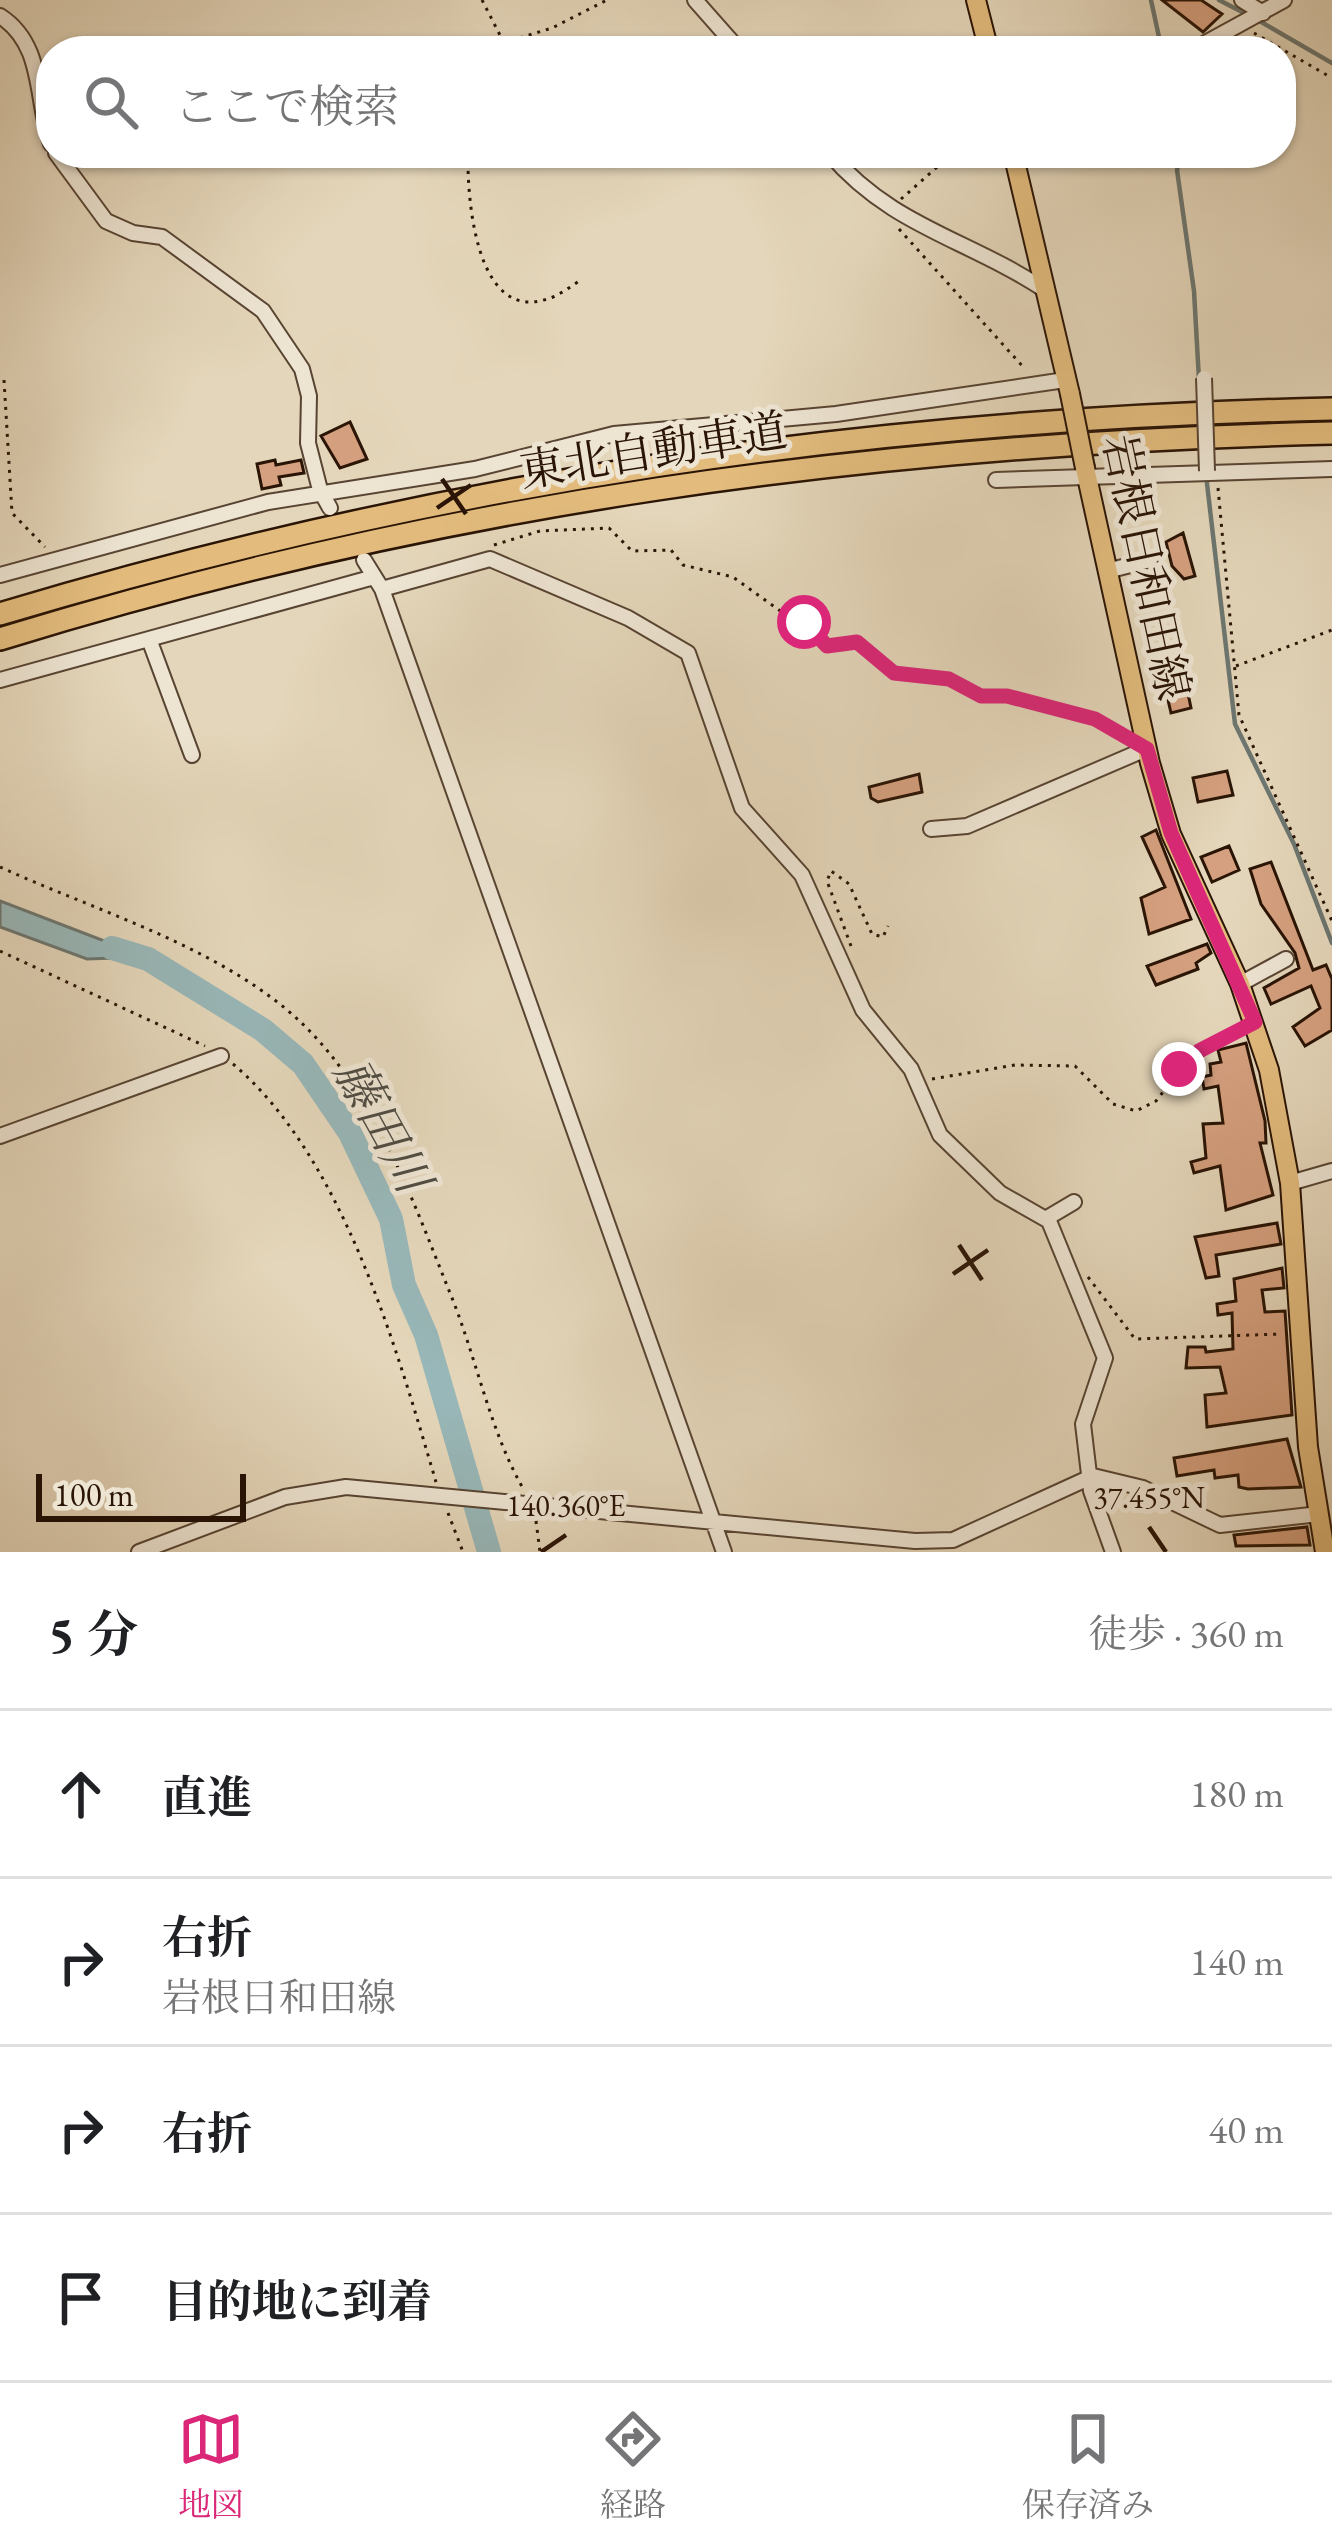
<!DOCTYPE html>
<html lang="ja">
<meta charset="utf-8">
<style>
body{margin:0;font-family:"EB Garamond","Noto Serif JP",serif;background:#f6f6f6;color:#202124}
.scale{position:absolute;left:36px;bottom:30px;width:210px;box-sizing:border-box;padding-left:12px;border:6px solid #2a1405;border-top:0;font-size:33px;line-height:42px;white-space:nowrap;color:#2a1405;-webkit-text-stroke:9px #ede4d2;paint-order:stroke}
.stop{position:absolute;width:36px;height:36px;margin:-27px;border:9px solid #db2777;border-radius:50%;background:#fff}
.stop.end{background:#db2777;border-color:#fff;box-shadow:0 3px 12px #0008}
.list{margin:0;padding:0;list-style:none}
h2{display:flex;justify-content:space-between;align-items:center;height:156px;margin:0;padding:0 48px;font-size:51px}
h2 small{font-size:39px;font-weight:400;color:#757577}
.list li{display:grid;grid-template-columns:78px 1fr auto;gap:36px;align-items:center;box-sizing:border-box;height:168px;padding:0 48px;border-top:3px solid #e0e0e0}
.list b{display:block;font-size:45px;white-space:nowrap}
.list p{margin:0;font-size:39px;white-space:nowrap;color:#757577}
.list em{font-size:39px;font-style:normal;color:#757577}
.icon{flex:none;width:66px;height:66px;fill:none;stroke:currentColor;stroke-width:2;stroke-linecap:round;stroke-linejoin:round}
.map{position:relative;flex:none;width:1332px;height:1552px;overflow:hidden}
.search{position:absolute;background:#fff;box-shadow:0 3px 9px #0004;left:36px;right:36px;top:36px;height:132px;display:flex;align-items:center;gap:30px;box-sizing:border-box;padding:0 42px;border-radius:48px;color:#757577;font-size:45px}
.sheet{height:828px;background:#fff}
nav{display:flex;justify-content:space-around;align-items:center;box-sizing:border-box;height:168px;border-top:3px solid #e0e0e0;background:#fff;font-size:33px;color:#757577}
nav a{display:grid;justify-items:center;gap:6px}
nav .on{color:#db2777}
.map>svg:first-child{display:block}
</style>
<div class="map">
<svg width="1332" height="1552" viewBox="0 0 1332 1552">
<rect width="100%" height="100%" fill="#e4d6ba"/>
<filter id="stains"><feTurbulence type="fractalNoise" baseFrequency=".00167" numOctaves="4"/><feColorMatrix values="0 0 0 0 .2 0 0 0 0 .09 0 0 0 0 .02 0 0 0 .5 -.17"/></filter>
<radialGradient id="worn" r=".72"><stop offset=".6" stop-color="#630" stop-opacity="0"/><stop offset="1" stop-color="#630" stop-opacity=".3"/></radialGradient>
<path fill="#98b7b8" stroke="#6c7670" stroke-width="3" d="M0 901 146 957 87 959 0 927Z"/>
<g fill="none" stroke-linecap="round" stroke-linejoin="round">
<path stroke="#6c7670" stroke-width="4.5" d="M1151 0 1162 51
M1219 0 1246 14
M1256 19 1332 63
M1181 153 1177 170 1194 291 1199 380
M1206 475 1235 724 1294 844 1332 943"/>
<path stroke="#98b7b8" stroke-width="24" d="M112 948 148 959 263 1030 303 1064 350 1133 391 1219 404 1285 426 1335 489 1552"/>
</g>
<path fill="#d5a07f" stroke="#2a1405" stroke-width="3" d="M1162 0H1201L1222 14 1203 32Z
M350 422 367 459 340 468 321 436Z
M275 460 276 465 301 460 304 473 279 477 281 485 262 489 257 464Z
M1183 533 1195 576 1184 579 1172 566 1166 542Z
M1184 674 1191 708 1171 713 1163 678Z
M1227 771 1233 795 1198 802 1193 778Z
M919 774 922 792 878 802 871 798 869 787Z
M1156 830 1191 919 1149 934 1141 898 1165 887 1142 837Z
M1229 846 1239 870 1212 882 1201 857Z
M1271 862 1313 970 1326 965 1332 979V1030L1305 1046 1293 1027 1320 1008 1311 986 1271 1004 1264 988 1299 968 1295 953 1261 904 1250 869Z
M1207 944 1211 953 1196 963 1198 969 1156 985 1147 966Z
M1246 1043 1265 1121 1266 1143H1260L1273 1195 1226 1210 1220 1166 1194 1173 1191 1162 1206 1158 1203 1124 1223 1123 1218 1086 1204 1089 1202 1077 1211 1075 1210 1064 1221 1062 1218 1050Z
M1277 1223 1281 1244 1216 1255 1219 1276 1206 1278 1195 1237Z
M1282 1268 1284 1288 1262 1290 1265 1312 1285 1311 1292 1415 1207 1427 1205 1395 1226 1393 1220 1367 1186 1368 1188 1347H1205L1206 1352 1233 1349 1232 1313 1218 1315 1217 1304 1236 1301 1234 1279Z
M1287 1439 1301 1487 1248 1489 1239 1487 1238 1475 1215 1478 1214 1470 1177 1476 1174 1458Z
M1307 1527 1310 1545 1236 1546 1234 1535Z"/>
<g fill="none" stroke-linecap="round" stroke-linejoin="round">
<g stroke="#584432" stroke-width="18">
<path id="minor" d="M695 0 740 51
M1242 0 1263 13
M0 16C45 45 35 100 51 144
M1191 51 1284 0
M56 153 106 221 133 233 162 237 263 311 302 369 309 396 308 443 320 490 330 508
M829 153C892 227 966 238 1045 290
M996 480 1332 469
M364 560 382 589 724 1552
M1107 571 1150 560
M0 575 268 502 475 469 614 434 836 414 1065 380
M382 589 490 559 628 618 688 653 742 808 802 875 863 1010 911 1069 940 1135 1000 1193 1049 1221 1105 1358 1083 1424 1091 1491 1113 1552
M149 639 192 755
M0 680 374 577
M931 829 967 826 1146 749
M1240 984 1286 959
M0 1136 221 1056
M1290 1183 1332 1171
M1047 1218 1074 1202
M139 1552 285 1497 346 1487 915 1541 953 1540 1093 1476 1143 1488 1220 1525 1319 1514"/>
</g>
<g stroke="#2a1405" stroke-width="22">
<path id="major" d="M976 0 989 51
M1013 153 1070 394
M1085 468 1150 763 1171 834 1240 984 1269 1070 1290 1183 1308 1447 1325 1552"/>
</g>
<g stroke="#2a1405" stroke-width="26">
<path id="highway" d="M0 614C443 481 870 419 1332 409
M0 639C444 502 869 444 1332 433"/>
</g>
<path stroke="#2a1405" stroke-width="3" stroke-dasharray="3 6" stroke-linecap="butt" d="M482 0 503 41
M1254 33 1332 78
M477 51 552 28 607 0
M468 153C467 196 475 323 547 299 559 296 571 286 581 280
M901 199 953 153
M899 229 1025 369
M4 380 12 513 45 547
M1218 488 1239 715 1332 921
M494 545 540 531 609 528 632 551 671 550 683 565 733 577 786 615 814 627 834 649 857 642 894 673 949 679 981 696H1007L1095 719 1128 741
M1236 666 1332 630
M0 867C90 908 193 939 272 998 367 1068 408 1189 450 1293 476 1356 490 1432 524 1490
M851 946 827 881 831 871 849 884 872 934 883 937 888 926
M0 951 205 1046
M233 1064C343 1157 396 1347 436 1482
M932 1079 1015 1065 1075 1066 1113 1104 1136 1111 1156 1101 1188 1060 1238 1030
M1088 1277 1135 1339 1282 1334
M448 1513 463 1552
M536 1521 540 1552"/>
<use href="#minor" stroke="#ede4d2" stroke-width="14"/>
<use href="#major" stroke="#e2bb7d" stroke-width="18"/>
<use href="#highway" stroke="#e2bb7d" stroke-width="21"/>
<g stroke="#584432" stroke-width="18" stroke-linecap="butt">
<path id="minor-bridge" d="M1204 378 1207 471"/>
</g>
<g stroke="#2a1405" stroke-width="22" stroke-linecap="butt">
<path id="major-bridge" d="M1070 394 1085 468"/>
</g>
<use href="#minor-bridge" stroke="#ede4d2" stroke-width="14"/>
<use href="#major-bridge" stroke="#e2bb7d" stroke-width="18"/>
</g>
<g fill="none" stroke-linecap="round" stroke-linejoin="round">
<path stroke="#db2777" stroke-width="15" d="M804 622 827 646 857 642 894 673 949 679 981 696H1007L1095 719 1147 749 1171 833 1255 1022 1199 1051 1179 1069"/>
</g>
<path fill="none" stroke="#2a1405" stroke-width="4.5" d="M442 479 466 514M437 508 471 485M959 1245 982 1280M953 1274 988 1250M1149 1527 1166 1552M541 1552 566 1535"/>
<g text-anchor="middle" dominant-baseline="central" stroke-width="10" stroke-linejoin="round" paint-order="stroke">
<g font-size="45" fill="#2a1405" stroke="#ede4d2">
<text transform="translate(653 450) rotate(-9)">東北自動車道</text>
<text transform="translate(1147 567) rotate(78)">岩根日和田線</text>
</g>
<g font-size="48" font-style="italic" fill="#504d44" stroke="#ede4d2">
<text transform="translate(383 1125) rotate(61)">藤田川</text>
</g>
</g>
<g font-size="30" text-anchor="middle" fill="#2a1405" stroke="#ede4d2" stroke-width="10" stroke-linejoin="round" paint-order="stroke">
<text x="1149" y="1508">37.455°N</text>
<text x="566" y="1516">140.360°E</text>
</g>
<rect width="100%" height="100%" filter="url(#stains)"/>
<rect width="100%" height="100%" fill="url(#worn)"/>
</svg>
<div class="scale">100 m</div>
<div class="stop" style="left:804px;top:622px"></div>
<div class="stop end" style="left:1179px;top:1069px"></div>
<div class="search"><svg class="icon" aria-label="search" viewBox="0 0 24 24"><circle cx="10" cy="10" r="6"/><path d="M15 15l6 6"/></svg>ここで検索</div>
</div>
<section class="sheet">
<h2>5 分<small>徒歩 · 360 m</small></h2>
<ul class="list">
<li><svg class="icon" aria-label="ahead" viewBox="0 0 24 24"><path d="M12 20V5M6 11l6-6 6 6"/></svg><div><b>直進</b></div><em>180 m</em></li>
<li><svg class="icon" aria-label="right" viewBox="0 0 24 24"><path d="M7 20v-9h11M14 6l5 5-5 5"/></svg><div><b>右折</b><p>岩根日和田線</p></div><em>140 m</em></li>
<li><svg class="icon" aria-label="right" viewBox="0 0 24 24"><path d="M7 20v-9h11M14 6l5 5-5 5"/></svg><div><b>右折</b></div><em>40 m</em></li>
<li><svg class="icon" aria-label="arrive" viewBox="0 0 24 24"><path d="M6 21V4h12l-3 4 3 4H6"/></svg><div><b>目的地に到着</b></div></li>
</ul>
</section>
<nav>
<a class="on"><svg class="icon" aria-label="map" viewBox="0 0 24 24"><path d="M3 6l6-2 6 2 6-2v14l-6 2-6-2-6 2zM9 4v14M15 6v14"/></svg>地図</a>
<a><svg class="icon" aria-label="directions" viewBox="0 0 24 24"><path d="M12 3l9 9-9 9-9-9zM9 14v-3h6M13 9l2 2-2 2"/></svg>経路</a>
<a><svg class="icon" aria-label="saved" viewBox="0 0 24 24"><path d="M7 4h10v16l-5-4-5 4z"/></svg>保存済み</a>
</nav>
